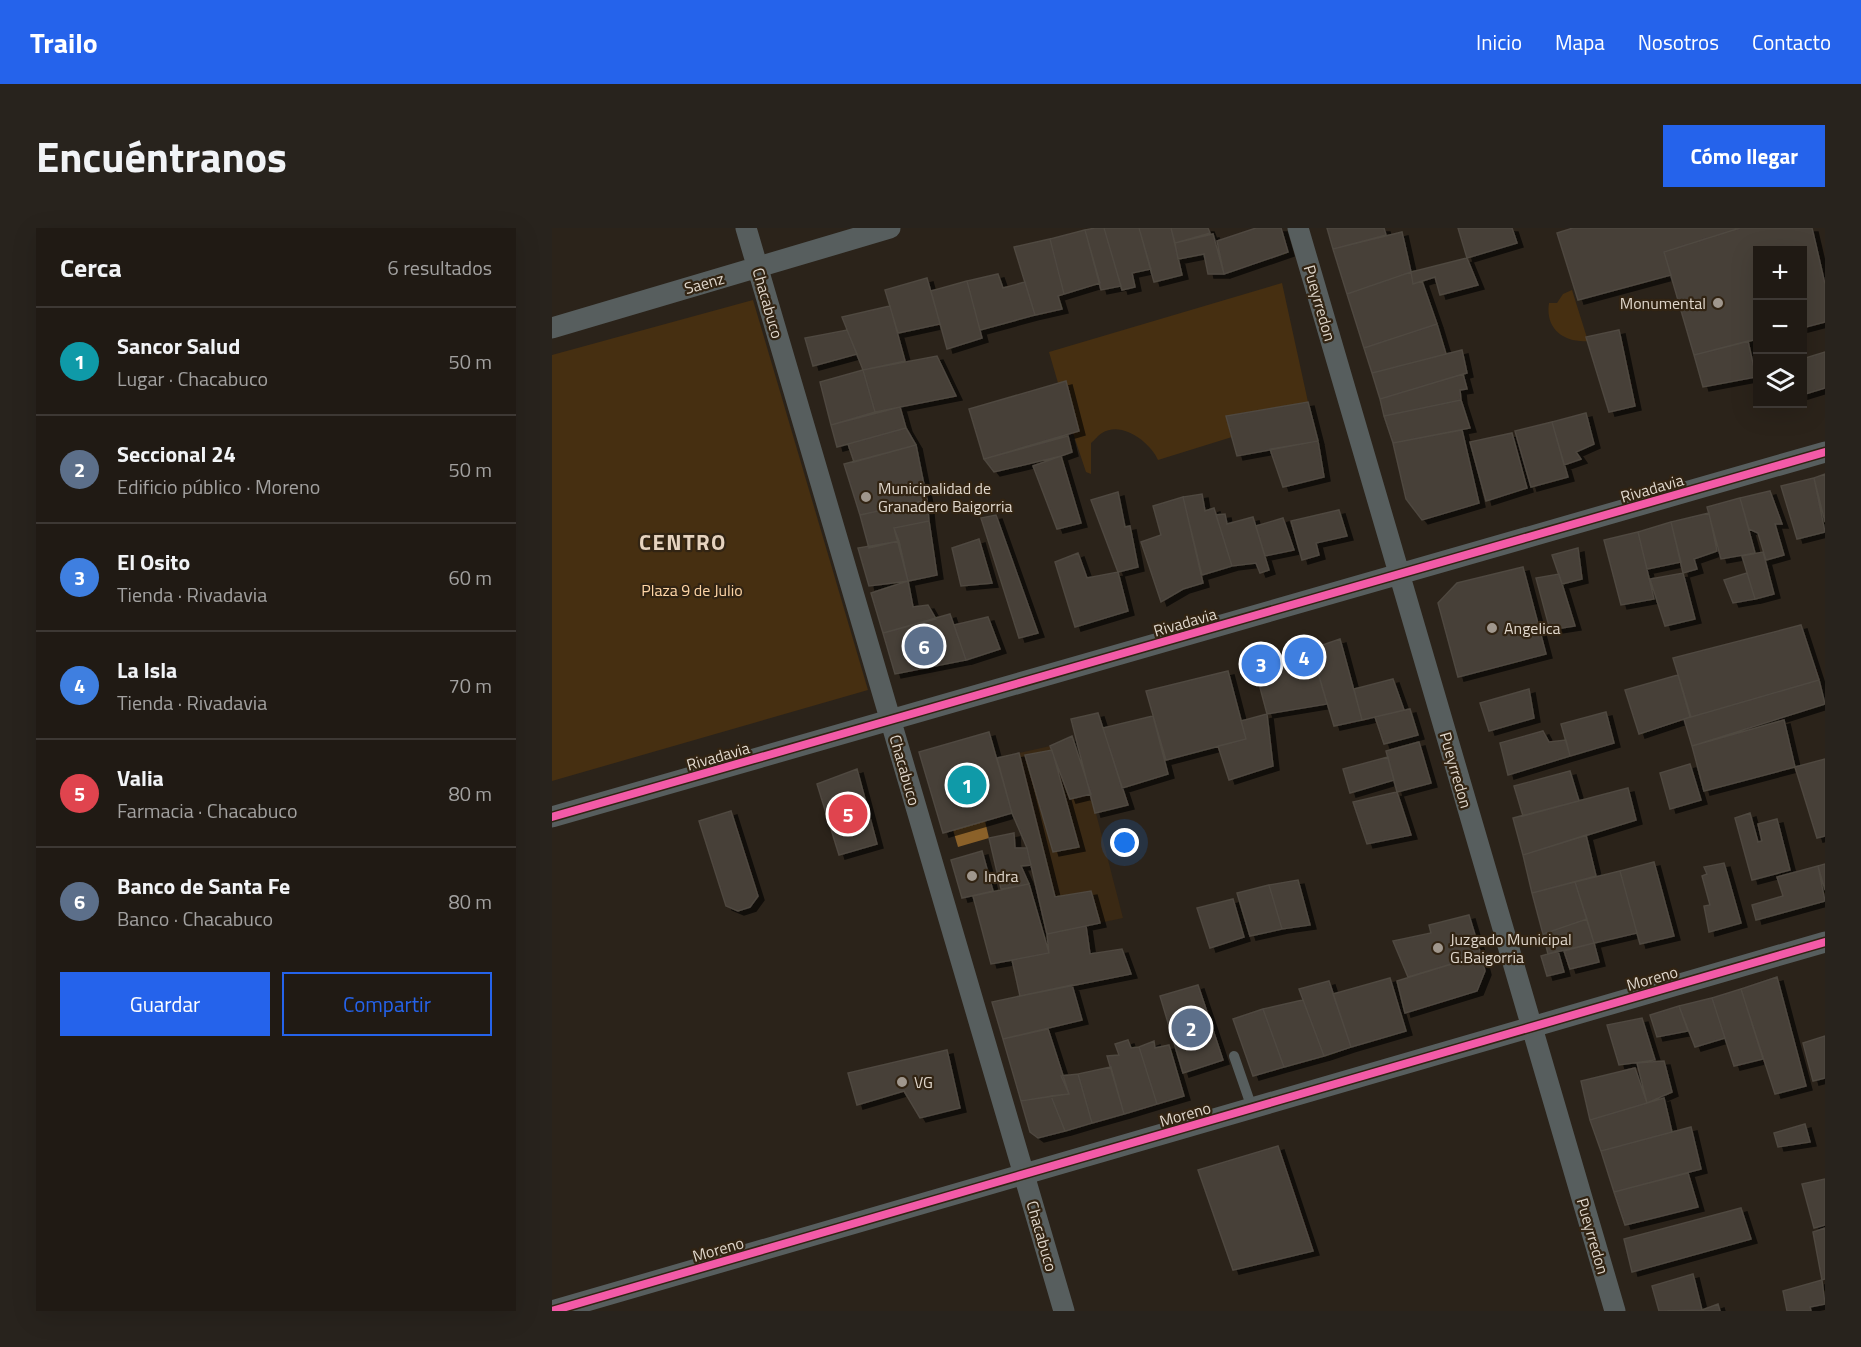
<!DOCTYPE html>
<html lang="es">
<meta charset="utf-8">
<style>
body{margin:0;font-family:"Titillium Web",sans-serif;background:#28231d;color:#f1f3f6}
.controls{position:absolute;right:18px;top:18px;display:grid;overflow:hidden;border-radius:0px;box-shadow:0 6px 24px #0002}
.controls button{width:54px;height:54px;display:grid;place-items:center;padding:0;border:0;border-bottom:2px solid #3d3834;background:#201a14;color:#f1f3f6;font:30px sans-serif}
.you{position:absolute;left:573px;top:615px;width:21px;height:21px;margin:-15px;border:4px solid #fff;border-radius:50%;background:#1a73e8;box-shadow:0 0 0 9px #1a73e833}
.badge{display:grid;place-items:center;width:39px;height:39px;border-radius:50%;background:#2563eb;color:#fff;font-size:20px;font-weight:700}
.pin{position:absolute;translate:-50% -50%;border:3px solid #fff;box-shadow:0 2px 6px #0006}
.list{margin:0;padding:0;list-style:none}
h2{display:flex;justify-content:space-between;align-items:center;height:78px;margin:0;padding:0 24px;font-size:26px}
h2 small{font-size:20px;font-weight:400;color:#a2a1a0}
.list li{display:grid;grid-template-columns:39px 1fr auto;gap:18px;align-items:center;box-sizing:border-box;height:108px;padding:0 24px;border-top:2px solid #3d3834}
.list b{display:block;font-size:22px;white-space:nowrap}
.list p{margin:0;font-size:20px;white-space:nowrap;color:#a2a1a0}
.list em{font-size:20px;font-style:normal;color:#a2a1a0}
.actions{display:flex;gap:12px;padding:18px 24px}
.actions a{flex:1;padding:14px 0;border:2px solid #2563eb;border-radius:0px;text-align:center;font-size:21px;color:#2563eb}
.actions .main{background:#2563eb;color:#fff}
.icon{flex:none;width:33px;height:33px;fill:none;stroke:currentColor;stroke-width:2;stroke-linecap:round;stroke-linejoin:round}
.map{position:relative;flex:none;width:1273px;height:1083px;overflow:hidden;border-radius:0px}
header{display:flex;align-items:center;gap:36px;box-sizing:border-box;height:84px;padding:0 30px;background:#2563eb;color:#fff}
header strong{font-size:28px}
nav{display:flex;gap:33px;margin-inline-start:auto;font-size:21px}
.intro{display:flex;align-items:center;justify-content:space-between;box-sizing:border-box;height:144px;padding:0 36px}
h1{margin:0;font-size:42px}
.button{padding:15px 27px;border-radius:0px;background:#2563eb;color:#fff;font-size:21px;font-weight:700}
main{display:flex;gap:36px;padding:0 36px}
aside{flex:1;background:#201a14;border-radius:0px;box-shadow:0 6px 24px #0002}
.map>svg:first-child{display:block}
</style>
<header>
<strong>Trailo</strong>
<nav><a>Inicio</a><a>Mapa</a><a>Nosotros</a><a>Contacto</a></nav>
</header>
<div class="intro"><h1>Encuéntranos</h1><a class="button">Cómo llegar</a></div>
<main>
<aside>
<h2>Cerca<small>6 resultados</small></h2>
<ul class="list">
<li><span class="badge" style="background:#0f9aa8">1</span><div><b>Sancor Salud</b><p>Lugar · Chacabuco</p></div><em>50 m</em></li>
<li><span class="badge" style="background:#5c6f8a">2</span><div><b>Seccional 24</b><p>Edificio público · Moreno</p></div><em>50 m</em></li>
<li><span class="badge" style="background:#3f7fe0">3</span><div><b>El Osito</b><p>Tienda · Rivadavia</p></div><em>60 m</em></li>
<li><span class="badge" style="background:#3f7fe0">4</span><div><b>La Isla</b><p>Tienda · Rivadavia</p></div><em>70 m</em></li>
<li><span class="badge" style="background:#e0444e">5</span><div><b>Valia</b><p>Farmacia · Chacabuco</p></div><em>80 m</em></li>
<li><span class="badge" style="background:#5c6f8a">6</span><div><b>Banco de Santa Fe</b><p>Banco · Chacabuco</p></div><em>80 m</em></li>
</ul>
<div class="actions"><a class="main">Guardar</a><a>Compartir</a></div>
</aside>
<div class="map">
<svg width="1273" height="1083" viewBox="0 0 1273 1083">
<defs>
<filter id="shadow"><feDropShadow dx="6" dy="4" stdDeviation="0" flood-color="#0009"/></filter>
</defs>
<rect width="100%" height="100%" fill="#2b231a"/>
<path fill="#3a2914" d="M498 518 518 571 539 566 571 690 495 706 475 620 460 585 445 530Z"/>
<path fill="#462f11" d="M730 55 756 174 680 209 606 232C599 215 570 192 550 205 546 207 543 212 539 215V246L534 244 521 205 526 203 514 153 506 155 497 124Z
M1020 62 1036 113C1011 115 993 100 997 75H1005L1011 66Z
M201 72 316 462 0 553V127Z"/>
<path fill="#8b6129" d="M433 593 437 610 406 619 401 602Z"/>
<path fill="#463f38" stroke="#4f4840" stroke-width="1.5" filter="url(#shadow)" d="M543 0H552L569 58 549 62 533 2Z
M552 0H587L599 41 580 45 583 59 570 62Z
M587 0H619L630 47 602 54Z
M619 0H656L658 5 623 15Z
M704 0H729L736 24 672 46 665 13Z
M775 0H832L834 7 781 21Z
M906 0H960L965 15 915 30Z
M1021 0H1188L1112 24 1119 47 1026 72 1005 5Z
M1188 0H1260L1273 56V94L1250 100V22H1206V111L1142 127 1112 24Z
M533 2 548 55 512 66 498 11Z
M850 4 859 44 795 66 781 21Z
M661 6 672 46H656L652 26 626 31 623 15Z
M498 11 512 66 506 68 510 81 483 87 462 19Z
M915 30 926 57 888 67 883 49 861 56 859 44Z
M859 44 861 56 870 53 885 96 812 120 795 66Z
M446 46 451 60 473 54 483 87 428 102 415 53Z
M375 50 388 96 346 105 333 62Z
M415 53 430 110 395 121 379 63Z
M338 78 353 133 311 142 290 89Z
M885 96 894 126 820 145 812 120Z
M295 102 305 126 261 138 253 110Z
M1067 102 1083 178 1057 184 1034 109Z
M1196 113 1204 149 1151 159 1142 127Z
M910 122 915 145 828 171 820 145Z
M1273 124V160L1250 167V131Z
M385 128 404 168 323 184 311 142Z
M311 142 323 184 279 197 268 154Z
M911 146 915 161 908 162 909 172 832 188 828 171Z
M514 153 527 203 432 231 417 181Z
M909 172 918 200 841 215 832 188Z
M756 174 766 213 685 228 674 188Z
M348 179 354 200 285 219 279 197Z
M1034 185 1042 216 1024 224 1029 231 1012 237 1000 194Z
M1000 194 1016 249 979 259 963 203Z
M354 200 364 217 302 234 296 216Z
M910 202 927 275 870 292 854 271 841 215Z
M960 205 975 260 934 273 918 214Z
M516 208 520 224 509 228 442 244 432 231Z
M766 213 772 249 731 259 718 221Z
M364 217 375 272 308 287 292 236Z
M509 228 529 295 505 301 481 238Z
M1273 246V294L1262 250Z
M1262 250 1273 304 1245 311 1229 258Z
M1218 263 1230 296H1223L1232 327 1214 332 1206 305 1197 301 1188 270Z
M566 264 573 299 578 298 586 339 566 344 539 272Z
M650 266 653 283 662 280 680 338 650 347 631 269Z
M631 269 651 355 631 361 609 374 589 314 609 307 601 278Z
M1188 270 1203 325 1169 331 1155 279Z
M375 272 377 293 342 300 347 313 317 320 308 287Z
M787 282 795 308 764 315 767 327 750 332 739 293Z
M1157 285 1165 323 1142 331 1145 341 1131 345 1119 294Z
M673 286 675 296 701 289 717 342 708 345 704 335 680 338 664 287Z
M444 287 486 405 467 410 429 290Z
M731 290 742 322 713 328 704 298Z
M377 293 385 347 356 353 342 300Z
M1119 294 1129 334 1095 341 1086 304Z
M1086 304 1102 371 1069 377 1052 312Z
M427 311 440 355 409 358 400 320Z
M347 313 356 353 317 358 306 320Z
M1026 320 1030 351 1010 356 1000 327Z
M1211 324 1222 366 1203 371 1190 328Z
M526 325 535 350 566 344 576 383 523 399 503 334Z
M971 339 994 426 906 449 886 375 905 355Z
M1131 345 1143 391 1113 398 1098 351Z
M1195 345 1203 371 1181 375 1172 352Z
M1007 346 1023 398 998 402 984 350Z
M356 353 361 379 376 377 384 391 331 405 319 365Z
M398 386 414 432 343 446 331 405Z
M436 389 448 421 414 432 402 397Z
M1249 397 1267 452 1139 489 1121 430Z
M788 411 810 492 782 498 759 421Z
M759 421 775 476 715 486 701 433Z
M676 443 694 511 614 532 594 463Z
M1126 447 1138 489 1087 506 1073 462Z
M841 451 852 482 810 492 802 461Z
M1267 452 1273 476 1140 518 1132 491Z
M977 461 982 490 937 503 928 475Z
M858 481 866 507 832 516 823 489Z
M1054 484 1062 515 1018 528 1009 496Z
M546 485 576 577 543 585 519 491Z
M715 486 721 538 677 552 666 518 694 511 689 493Z
M601 488 616 546 570 560 551 500Z
M1232 492 1243 539 1152 563 1140 518Z
M991 503 997 514 1014 512 1018 528 956 547 948 515Z
M437 504 460 585 391 605 367 524Z
M520 508 539 566 518 571 498 518Z
M867 514 879 555 845 564 834 523Z
M500 522 527 619 501 624 473 527Z
M467 525 503 669 539 663 548 695 495 706 475 620 460 585 445 530Z
M836 529 842 552 798 565 791 541Z
M1273 531V608L1265 610 1243 539Z
M1138 536 1149 572 1118 581 1108 545Z
M305 541 325 616 287 627 265 556Z
M1018 543 1027 573 971 588 962 558Z
M1076 560 1084 592 971 627 961 590Z
M845 564 859 607 815 616 801 574Z
M179 583 206 668 198 679 186 683 174 678 147 593Z
M1198 585 1206 614 1210 613 1206 596 1225 591 1238 642 1200 652 1183 590Z
M462 605 463 620H475L479 637 469 638 477 656 449 661 437 610Z
M1034 607 1044 648 980 665 971 627Z
M430 623 441 663 410 670 399 632Z
M1102 634 1122 708 1088 716 1068 643Z
M1172 635 1189 695 1157 704 1152 678 1158 677 1150 648 1155 646 1152 639Z
M1273 636V662L1266 638Z
M1266 638 1273 673 1204 692 1200 677 1231 668 1225 649Z
M1068 643 1085 705 1042 715 1023 654Z
M746 652 758 697 730 701 717 657Z
M1023 654 1035 691 991 706 980 665Z
M477 656 497 725 439 736 421 668Z
M717 657 730 701 698 708 685 665Z
M681 671 692 709 658 720 645 680Z
M917 687 929 727 856 749 841 713 879 705 877 697Z
M1035 691 1042 715 996 726 991 706Z
M534 698 538 726 570 721 579 746 468 768 460 732 497 725 495 706Z
M1042 715 1047 734 1018 741 1012 723Z
M1006 723 1012 744 995 748 989 728Z
M929 727 933 743 925 763 853 785 845 753Z
M1225 749 1254 858 1223 866 1189 761Z
M838 750 854 803 799 819 781 766Z
M777 753 799 819 772 828 747 761Z
M520 757 530 792 451 811 440 774Z
M646 757 671 832 631 845 608 768Z
M1189 761 1211 831 1182 838 1160 770Z
M1160 770 1173 810 1143 819 1127 778Z
M751 772 772 828 732 839 711 781Z
M1127 778 1136 803 1105 809 1098 787Z
M711 781 732 839 701 848 681 791Z
M1090 790 1103 832 1067 837 1055 797Z
M496 801 517 866 469 873 451 811Z
M1273 808V850L1261 853 1251 815Z
M576 812 579 820 587 819 605 876 572 886 555 828 567 827 563 816Z
M602 813 603 820 617 817 632 868 605 876 587 819Z
M395 822 408 880 368 890 352 863 305 877 296 845Z
M1112 833 1120 864 1095 875 1085 835Z
M559 839 572 886 540 895 526 846Z
M1083 840 1095 875 1038 892 1029 853Z
M526 846 540 895 513 903 499 868 517 866 509 848Z
M499 868 513 903 486 910 478 904 469 873Z
M1112 870 1120 904 1049 923 1038 892Z
M1253 896 1258 914 1226 919 1222 905Z
M1139 899 1149 941 1062 964 1049 923Z
M726 918 761 1023 681 1042 646 942Z
M1136 945 1146 979 1073 997 1062 964Z
M1273 951V997L1262 1000 1250 956Z
M1189 980 1199 1011 1080 1044 1072 1011Z
M1273 1000V1051L1270 1052 1261 1004Z
M1141 1046 1150 1082 1107 1083 1100 1058Z
M1270 1052 1273 1076 1258 1079 1259 1083H1235L1231 1063Z
M1166 1076 1168 1083H1150V1082Z"/>
<g fill="none" stroke-linecap="round" stroke-linejoin="round">
<path stroke="#575e5e" stroke-width="10" d="M682 828 700 880"/>
<path stroke="#575e5e" stroke-width="21" d="M194 0 512 1083
M746 0 1063 1083
M0 100 338 0
M0 589 1273 224
M0 1083 1273 714"/>
<g stroke="#322413" stroke-width="11">
<path id="cycleway" d="M0 589 1273 224
M0 1083 1273 714"/>
</g>
<use href="#cycleway" stroke="#f35aa7" stroke-width="8"/>
</g>
<g fill="#a0978d" stroke="#322413" stroke-width="2">
<circle cx="1166" cy="75" r="6"/>
<circle cx="314" cy="269" r="6"/>
<circle cx="940" cy="400" r="6"/>
<circle cx="420" cy="648" r="6"/>
<circle cx="886" cy="720" r="6"/>
<circle cx="350" cy="854" r="6"/>
</g>
<g text-anchor="middle" dominant-baseline="central" stroke-width="4.5" stroke-linejoin="round" paint-order="stroke">
<g font-size="16" fill="#dfd6cb" stroke="#322413">
<text transform="translate(152 55) rotate(-16)">Saenz</text>
<text transform="translate(216 75) rotate(74)">Chacabuco</text>
<text transform="translate(768 75) rotate(74)">Pueyrredon</text>
<text transform="translate(1100 260) rotate(-16)">Rivadavia</text>
<text transform="translate(633 394) rotate(-16)">Rivadavia</text>
<text transform="translate(166 528) rotate(-16)">Rivadavia</text>
<text transform="translate(353 542) rotate(74)">Chacabuco</text>
<text transform="translate(904 542) rotate(74)">Pueyrredon</text>
<text transform="translate(1100 750) rotate(-16)">Moreno</text>
<text transform="translate(633 886) rotate(-16)">Moreno</text>
<text transform="translate(490 1008) rotate(74)">Chacabuco</text>
<text transform="translate(1041 1008) rotate(74)">Pueyrredon</text>
<text transform="translate(166 1021) rotate(-16)">Moreno</text>
</g>
<g font-size="16" fill="#dfd6cb" stroke="#322413" text-anchor="start">
<text x="1154" y="75" text-anchor="end">Monumental</text>
<text x="326" y="260">Municipalidad de<tspan x="326" dy="18">Granadero Baigorria</tspan></text>
<text x="952" y="400">Angelica</text>
<text x="432" y="648">Indra</text>
<text x="898" y="711">Juzgado Municipal<tspan x="898" dy="18">G.Baigorria</tspan></text>
<text x="362" y="854">VG</text>
</g>
<g font-size="16" fill="#ffd6a7" stroke="#322413">
<text x="140" y="362">Plaza 9 de Julio</text>
</g>
<g font-size="22" font-weight="bold" letter-spacing="1.5" fill="#e6d3bf" stroke="#322413">
<text x="131" y="314">CENTRO</text>
</g>
</g>
</svg>
<div class="controls">
<button>+</button>
<button>−</button>
<button><svg class="icon" aria-label="layers" viewBox="0 0 24 24"><path d="M12 4l9 5-9 5-9-5zM3 14l9 5 9-5"/></svg></button>
</div>
<div class="you"></div>
<div class="pin badge" style="left:415px;top:557px;background:#0f9aa8">1</div>
<div class="pin badge" style="left:639px;top:800px;background:#5c6f8a">2</div>
<div class="pin badge" style="left:709px;top:436px;background:#3f7fe0">3</div>
<div class="pin badge" style="left:752px;top:429px;background:#3f7fe0">4</div>
<div class="pin badge" style="left:296px;top:586px;background:#e0444e">5</div>
<div class="pin badge" style="left:372px;top:418px;background:#5c6f8a">6</div>
</div>
</main>
